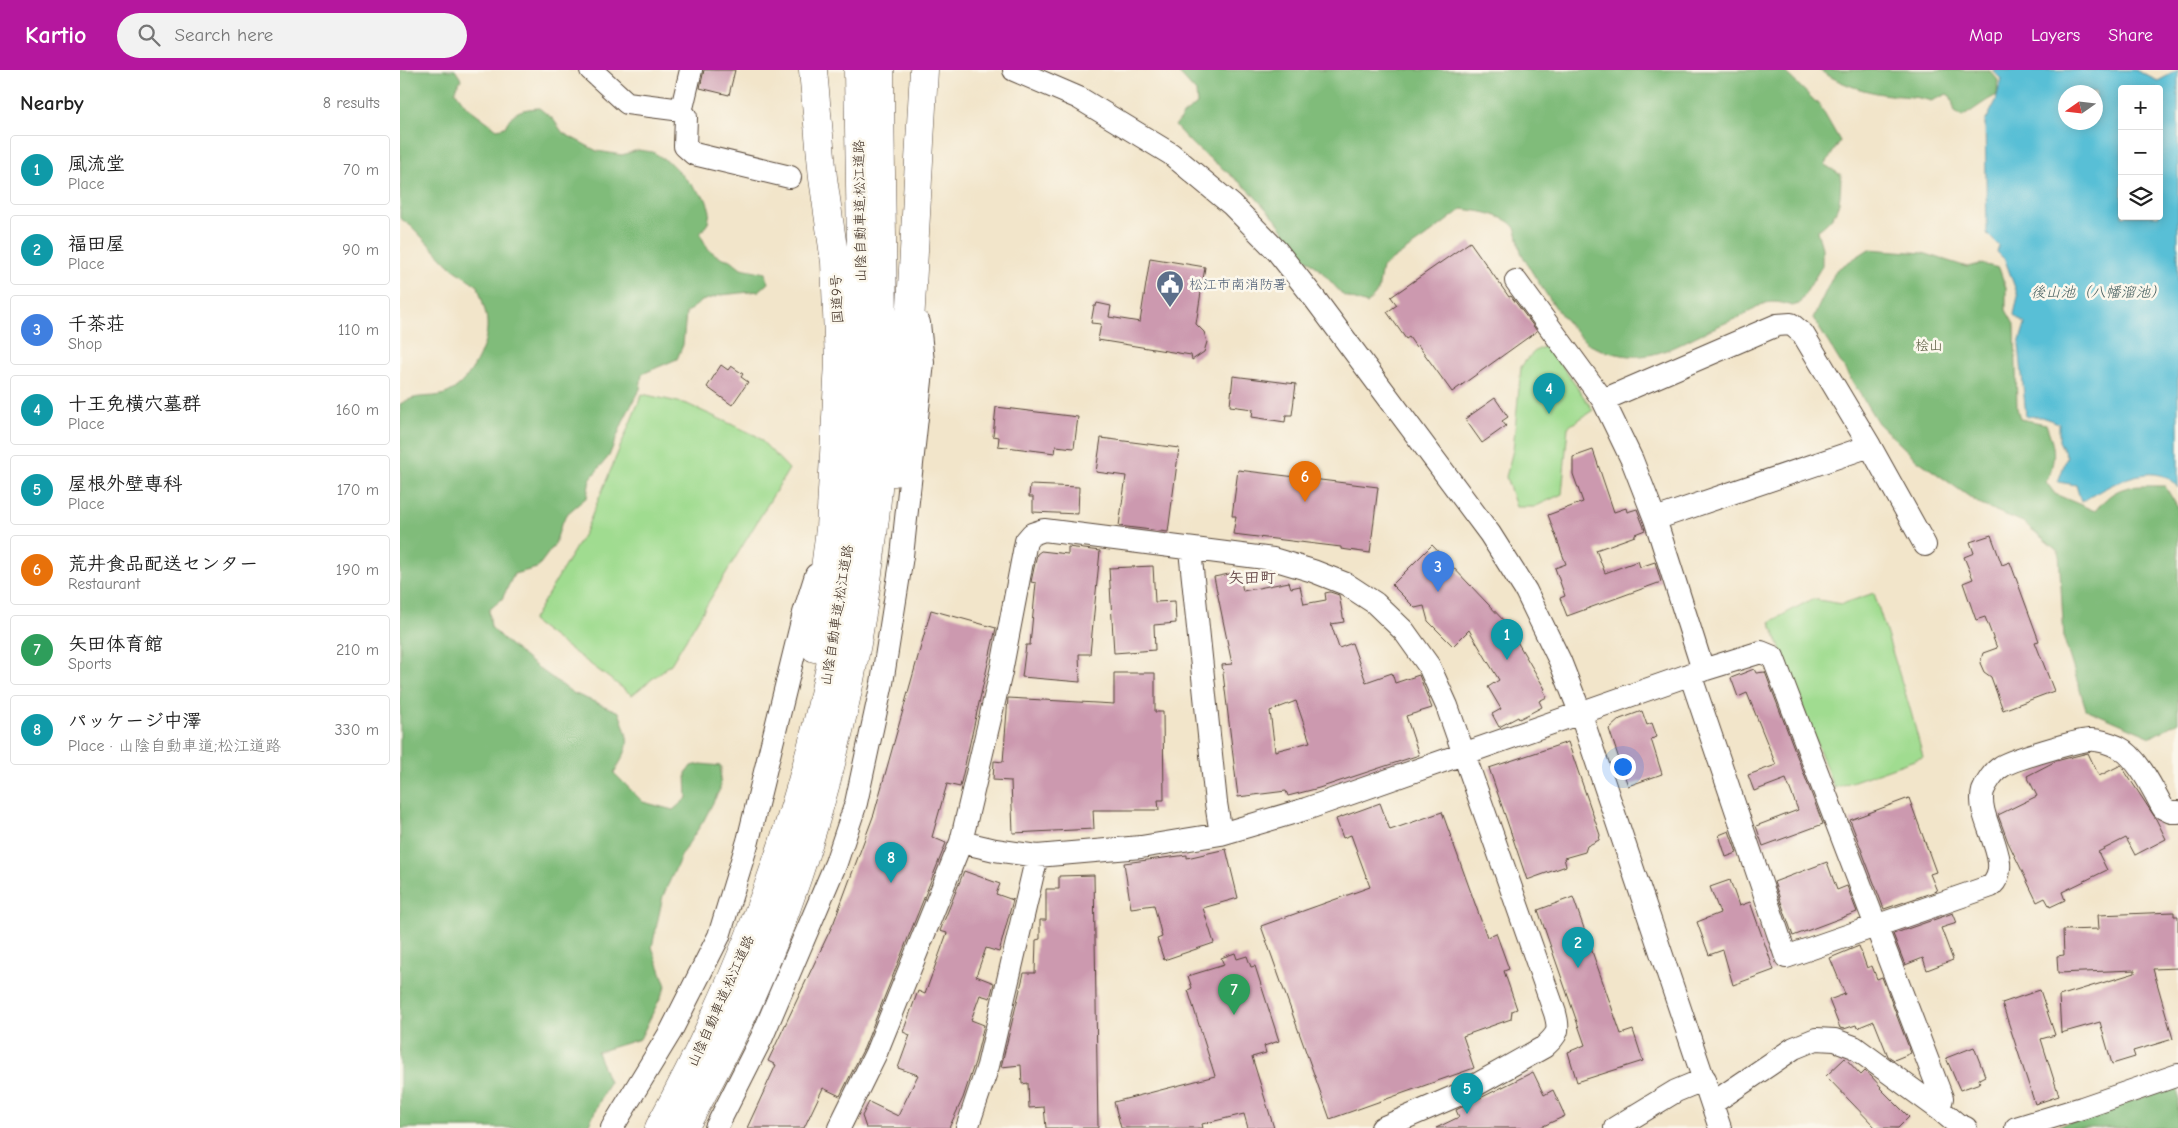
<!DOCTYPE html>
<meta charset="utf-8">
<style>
body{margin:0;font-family:"Comic Neue","Klee One",sans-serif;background:#f2f2f2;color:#222}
.controls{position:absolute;right:15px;top:15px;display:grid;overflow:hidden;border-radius:5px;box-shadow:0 2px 12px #0003}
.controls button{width:45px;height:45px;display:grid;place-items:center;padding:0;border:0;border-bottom:1px solid #e0e0e0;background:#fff;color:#222;font:25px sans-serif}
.compass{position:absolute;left:1658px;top:15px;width:45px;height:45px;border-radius:50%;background:#fff;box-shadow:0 2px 12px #0003;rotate:256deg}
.you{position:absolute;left:1222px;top:696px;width:18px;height:18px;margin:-12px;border:4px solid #fff;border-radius:50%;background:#1a73e8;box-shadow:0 0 0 8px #1a73e833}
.badge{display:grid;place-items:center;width:32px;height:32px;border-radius:50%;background:#b5179e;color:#fff;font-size:16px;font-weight:700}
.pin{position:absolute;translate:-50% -41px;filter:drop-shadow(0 1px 2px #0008)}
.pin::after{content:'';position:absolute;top:26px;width:18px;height:15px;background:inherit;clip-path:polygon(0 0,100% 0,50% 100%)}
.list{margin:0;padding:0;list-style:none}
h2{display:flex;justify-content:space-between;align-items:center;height:65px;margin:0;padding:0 20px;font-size:21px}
h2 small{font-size:16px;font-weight:400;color:#767676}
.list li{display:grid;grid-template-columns:32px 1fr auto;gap:15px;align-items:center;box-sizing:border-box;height:70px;margin:0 10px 10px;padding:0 10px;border:1px solid #e0e0e0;border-radius:5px}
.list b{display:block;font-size:19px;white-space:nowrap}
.list p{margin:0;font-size:16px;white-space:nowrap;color:#767676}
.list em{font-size:16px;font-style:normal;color:#767676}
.icon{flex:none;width:28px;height:28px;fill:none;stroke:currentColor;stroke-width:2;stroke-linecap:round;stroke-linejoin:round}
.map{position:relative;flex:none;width:1778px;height:1058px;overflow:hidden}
header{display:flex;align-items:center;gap:30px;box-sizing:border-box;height:70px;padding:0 25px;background:#b5179e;color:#fff}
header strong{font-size:24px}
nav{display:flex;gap:28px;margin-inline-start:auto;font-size:18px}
.search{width:350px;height:45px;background:#f2f2f2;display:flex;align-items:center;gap:12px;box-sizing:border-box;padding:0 18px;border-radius:28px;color:#767676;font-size:19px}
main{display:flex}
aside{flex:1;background:#fff}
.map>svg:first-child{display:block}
</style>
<header>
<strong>Kartio</strong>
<div class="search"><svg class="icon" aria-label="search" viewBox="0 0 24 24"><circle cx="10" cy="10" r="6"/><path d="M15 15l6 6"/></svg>Search here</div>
<nav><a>Map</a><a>Layers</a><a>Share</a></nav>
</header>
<main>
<aside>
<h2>Nearby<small>8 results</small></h2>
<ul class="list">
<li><span class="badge" style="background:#0f9aa8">1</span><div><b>風流堂</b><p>Place</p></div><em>70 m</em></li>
<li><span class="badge" style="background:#0f9aa8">2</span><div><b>福田屋</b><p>Place</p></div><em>90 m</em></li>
<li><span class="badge" style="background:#3f7fe0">3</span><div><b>千茶荘</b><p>Shop</p></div><em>110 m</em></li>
<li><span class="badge" style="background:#0f9aa8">4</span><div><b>十王免横穴墓群</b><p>Place</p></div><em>160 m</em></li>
<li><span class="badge" style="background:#0f9aa8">5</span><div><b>屋根外壁専科</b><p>Place</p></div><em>170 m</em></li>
<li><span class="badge" style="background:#e8710a">6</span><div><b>荒井食品配送センター</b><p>Restaurant</p></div><em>190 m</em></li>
<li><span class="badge" style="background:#2e9e5b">7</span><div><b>矢田体育館</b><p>Sports</p></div><em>210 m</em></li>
<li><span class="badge" style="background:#0f9aa8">8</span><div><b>パッケージ中澤</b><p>Place · 山陰自動車道;松江道路</p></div><em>330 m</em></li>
</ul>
</aside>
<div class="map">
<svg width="1778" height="1058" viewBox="0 0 1778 1058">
<rect width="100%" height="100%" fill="#fbf7ec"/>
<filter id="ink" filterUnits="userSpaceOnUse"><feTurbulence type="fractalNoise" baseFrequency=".02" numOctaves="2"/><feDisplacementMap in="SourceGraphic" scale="10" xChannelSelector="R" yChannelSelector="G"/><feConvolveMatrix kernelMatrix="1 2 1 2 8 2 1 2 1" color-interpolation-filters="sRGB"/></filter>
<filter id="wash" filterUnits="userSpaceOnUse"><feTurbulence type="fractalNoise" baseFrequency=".0096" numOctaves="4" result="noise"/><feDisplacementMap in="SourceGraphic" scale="20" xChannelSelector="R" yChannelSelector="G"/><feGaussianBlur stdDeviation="1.12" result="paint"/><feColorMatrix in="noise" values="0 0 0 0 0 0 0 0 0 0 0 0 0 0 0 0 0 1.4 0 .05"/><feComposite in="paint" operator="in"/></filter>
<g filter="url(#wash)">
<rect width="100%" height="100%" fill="#f2e5ca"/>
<path fill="#a0dc90" stroke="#6e8357" d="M1148 276 1193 340 1168 357 1162 424 1134 437H1116L1106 407 1113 380 1121 297C1128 287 1135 278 1148 276Z
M242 324 287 334 357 366 389 399 271 594 232 625 132 551 185 462Z
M1474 523 1511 642 1523 687 1434 718 1370 552 1412 529 1442 534Z"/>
<path fill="#80bc7a" stroke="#5e734c" d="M0 0H55L61 9 55 21 66 36 97 59 105 57C112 41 122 39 139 38L153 49 163 63 197 81 222 85 238 80 253 82 270 93 306 129 310 141 308 153 300 164 308 179 319 187 331 190 341 198 366 203 368 213 359 221 321 225 302 231 286 243 283 275 277 289 242 304 240 319 225 347 209 386 190 409 187 427 168 443 161 455 155 474 137 498 114 504 102 529 89 540 91 557 105 571 133 594 173 623 219 642C230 674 232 672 214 703L243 732 273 740 287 728 286 703 291 696 301 694 321 696 320 719 304 750 283 782 263 826 252 877 266 916 240 969 197 982 209 1012 187 1058H0V334C18 323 28 329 45 324 67 316 86 280 87 258 88 245 81 228 78 216L52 198 11 156 0 148Z
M776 0H1383L1420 36 1440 71 1425 95 1441 105C1440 133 1441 144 1417 161L1422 178V196L1399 234 1392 236C1365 226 1359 237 1337 248 1328 252 1318 256 1309 260 1270 278 1250 295 1205 281 1199 279 1190 276 1185 271 1165 254 1133 207 1121 182 1117 172 1120 159 1109 152 1095 143 1077 141 1062 139L1024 168 982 197 978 221 967 234 944 226 920 200 900 183 876 150 848 119 792 74 775 56 783 45 797 34 796 22Z
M1419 0H1589L1598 10 1597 25C1584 31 1574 40 1562 47L1555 42 1551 27 1547 24 1531 31C1514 25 1495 27 1477 23 1455 19 1438 12 1419 0Z
M1469 179 1523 183 1567 197 1581 194 1599 198 1606 218V240L1615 256 1617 338 1620 349 1646 354C1655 379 1657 387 1646 412L1655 424 1695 441C1717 413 1731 416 1765 416L1778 438V652L1751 667 1686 639 1664 569 1659 482 1623 452 1581 435 1516 389 1478 353 1413 248 1436 200Z
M1778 1015V1058H1652Z"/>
<path fill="#58bfd6" stroke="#4a747a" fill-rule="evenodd" d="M1592 0H1735L1758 11 1778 0V418C1775 414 1770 409 1766 407 1740 395 1702 420 1681 432L1676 415 1658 412 1667 387 1659 371V353L1641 347 1626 346 1619 274 1625 254 1614 245 1618 226 1605 190 1597 182 1599 176 1587 164 1585 52 1596 31 1601 9ZM1722 19H1759V146H1722ZM1666 22H1696V52H1666Z"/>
<g id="blocks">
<path fill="#cc99af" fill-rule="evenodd" d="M304 0H335L329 25 300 18Z
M1070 172 1109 227 1111 226 1137 261 1052 322 1018 275 1016 277 1009 267 1006 269 987 242 997 235 991 227Z
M750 188 805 197 796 254 804 262 807 272 804 282 792 290 791 285 698 270 701 254 691 253 694 236H696L697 233 711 236 709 247 740 252Z
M321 295 328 300 331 296 343 304 341 307 348 312 332 335 307 317Z
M833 306 896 314 892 345H886L885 352 852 347 853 339 830 336Z
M1095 328 1108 347 1102 351 1106 356 1082 373 1065 349Z
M596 337 678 347 674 378 656 376 655 383 598 376 599 367 593 366Z
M701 368 779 378 768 462 719 456 726 406 696 402Z
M1193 380 1214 442 1226 438 1227 442 1237 439 1245 460 1235 464V466L1196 480 1205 503 1238 491 1240 497 1255 492 1261 512 1167 546 1160 528 1165 526 1155 498 1166 494 1148 445 1183 432 1173 404V387Z
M838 400 978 417 970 483 941 479V477L833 464 836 446H832Z
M630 415 679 417 678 444 633 442V427H629Z
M1591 465 1602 495 1610 492 1639 571 1635 572 1654 621 1603 640 1591 607 1584 602 1580 593 1583 583 1597 578 1585 547 1576 550 1563 513 1573 509 1564 487 1574 483 1570 472Z
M1032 475 1106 553 1145 619 1143 620 1147 627 1139 631 1142 637 1127 645 1119 649 1118 647 1099 657 1092 644 1101 639 1088 617 1099 610 1069 560 1053 576 1028 551 1024 536 1015 538 992 515Z
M668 477 700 481 690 584H679L680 612 622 607 626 575H630L636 513 631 512 637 484 641 481 668 484Z
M753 496 755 532 775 531 776 553 754 555 755 580 714 583 709 498Z
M839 502 843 521 889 512 891 518 900 516 904 534 926 530 925 523 930 522 939 525 944 552 931 554 939 578 952 573 966 612 992 603 995 613 1019 605 1032 638 1006 646 1019 685 919 718 888 726 886 721 838 727 822 595 832 594 814 507ZM896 631 910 672 875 681 870 641Z
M531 540 596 558 560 717 547 714 532 767 546 773 464 978 440 1026 423 1018 404 1058H347L376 995 368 991 434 852 474 744Z
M1354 599 1356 603 1365 602 1423 754 1363 776 1356 756 1398 740 1386 709 1354 721 1348 705 1376 695 1347 623 1338 627 1331 608Z
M714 603H755V642H763L764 730H758L759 740H693L694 759 613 763 611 711 593 710 594 691 603 692 608 628 714 634Z
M1242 641 1247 655 1252 653 1257 667 1251 669 1262 704 1228 716 1209 659 1220 649Z
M1168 672 1200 765 1199 770 1187 776 1185 782 1164 788 1166 796 1127 810 1089 698Z
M1688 683 1699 706 1721 695 1722 697 1756 749 1766 769 1735 785 1726 768 1698 782 1707 800 1662 822 1665 830 1650 837 1645 828 1637 832 1608 772 1598 745 1637 726 1627 706 1656 691Z
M1509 728 1536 802 1530 804 1537 821 1484 839 1450 750Z
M980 733 990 760 1042 742 1087 867 1096 863 1109 899 1104 901 1117 939 1112 941 1111 949 1063 966 1074 998 930 1049 861 856 970 817 951 765 943 768 936 749Z
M1329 761 1337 783 1326 787 1319 765Z
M826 779 838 828 803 838 814 873 764 890 757 869 762 867 754 835 731 838 724 793 787 785V788Z
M1427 792 1437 820 1447 816 1457 842 1393 866 1374 812Z
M564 801 600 814 596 824 613 830 599 882 586 878 576 906 594 913 590 928 580 925 571 950 584 955 575 992 563 1028 549 1058H466L462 1046 469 1032 498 1046 518 1005 498 998 510 965 503 962 518 921 525 924 547 863 540 861Z
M694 805 698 1058H646L644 1037 629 1038 628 1013 622 1014 621 995 601 997 624 903H635L636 870 640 869V850H646V819H659V806Z
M1330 810 1339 836 1350 832 1374 900 1333 915 1323 880 1309 885 1297 852 1320 843 1310 817Z
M1173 827 1221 964 1233 960 1243 991 1177 1012 1168 982 1185 975 1138 840Z
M1774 842V846H1778V898L1753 899 1773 969 1733 981 1735 987 1712 994 1700 952 1661 963 1659 926 1735 903V900L1658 903 1657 886 1664 885 1663 860 1699 859 1698 845Z
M1553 843 1557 853 1541 858 1553 890 1527 900 1523 888 1505 895 1493 864Z
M1459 876 1467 898 1472 896 1477 909 1482 907 1511 983 1494 990 1488 986 1474 951 1457 958 1456 955 1444 959 1440 958 1429 930 1445 924 1430 888Z
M835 883 837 889 847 886 851 897 855 896 879 971 864 976 866 983 852 987 874 1058H848L844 1044 802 1054 803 1058H721L714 1032 815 1006 788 920 792 918 788 906 824 895 821 888Z
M1640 920 1655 965 1641 969 1659 1026 1635 1034 1602 933Z
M1574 977 1585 1006 1579 1009 1580 1013 1560 1020 1546 988Z
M1445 988 1461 1005 1465 1001 1471 1006 1481 1017 1480 1018 1509 1047 1498 1058H1476L1426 1006Z
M1133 1002 1144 1025 1153 1020 1165 1046 1139 1058H1036L1059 1047 1056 1040Z"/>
</g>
</g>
<g filter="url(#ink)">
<use href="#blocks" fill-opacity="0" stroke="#564638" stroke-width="1"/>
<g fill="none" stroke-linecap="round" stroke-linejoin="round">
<g stroke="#564638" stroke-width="24">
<path id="minor" d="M191 0 227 33 274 39H280L283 34 291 0
M614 0 679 28 771 84 832 135 877 181 915 229 1090 464 1126 521 1160 591 1180 642 1320 1058
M280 39 286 47 285 76 294 84 390 107
M1203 330 1377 255 1391 254 1403 264 1470 376 1525 475
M1255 449 1470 376
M790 480 816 733 821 764
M1303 600 1361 582 1373 587 1542 1028 1539 1039
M1290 604 1386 887 1591 816C1616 793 1575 749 1583 721 1586 713 1594 701 1601 697 1610 690 1676 671 1689 670 1699 669 1709 673 1718 677 1737 686 1753 719 1763 738L1771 742H1778
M561 772 595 780 637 786 741 777 821 764 906 739 1303 600 1255 449 1232 390 1203 330 1116 211
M1313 1033 1394 978 1416 969 1435 970 1454 977 1539 1039 1557 1054 1566 1058
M212 1058 271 961 319 866 348 771 404 543 416 505
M316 1058 362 967 436 793 456 733 482 613 502 486 523 292 519 253
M439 1058 476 983 561 772 601 602 626 471 632 464 644 460 873 489 913 501 946 514 975 533 1004 561 1029 596 1047 636 1155 943C1160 961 1158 964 1144 977L1058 1025 982 1058
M567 1058 588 996 637 786
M1215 1058 1276 1021 1305 1009
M1616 1058 1682 1038 1778 1005"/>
</g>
<g stroke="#564638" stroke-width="29">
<path id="highway" d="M413 0 423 108 435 192 439 292 430 459 415 578
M495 402 508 290 524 0
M259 1058C369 857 440 636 456 406 465 271 460 135 458 0
M284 1058C308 1014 331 971 351 926 407 800 443 667 464 531 470 490 476 448 479 406 487 271 480 135 480 0"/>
</g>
<use href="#minor" stroke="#fff" stroke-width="22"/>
<use href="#highway" stroke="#fff" stroke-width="28"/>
</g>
</g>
<defs>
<g id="civic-pin" transform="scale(1.4375)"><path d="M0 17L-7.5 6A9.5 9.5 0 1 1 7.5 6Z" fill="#5c6f8a" stroke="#fbf7ec"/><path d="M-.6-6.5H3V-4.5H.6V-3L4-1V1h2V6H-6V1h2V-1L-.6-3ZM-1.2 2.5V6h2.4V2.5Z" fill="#fff"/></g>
</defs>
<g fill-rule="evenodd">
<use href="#civic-pin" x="770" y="214"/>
</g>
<g text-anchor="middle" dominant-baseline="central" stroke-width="5" stroke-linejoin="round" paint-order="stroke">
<g font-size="14" fill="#3b2a1e" stroke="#fbf7ec">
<text transform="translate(460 141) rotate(-91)">山陰自動車道;松江道路</text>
<text transform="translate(437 229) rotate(-93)">国道9号</text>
<text transform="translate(437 545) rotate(-81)">山陰自動車道;松江道路</text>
<text transform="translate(321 931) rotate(-66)">山陰自動車道;松江道路</text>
</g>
<g font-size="14" fill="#4e5e75" stroke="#fbf7ec" text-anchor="start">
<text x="789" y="214">松江市南消防署</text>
</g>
<g font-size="14" fill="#54563a" stroke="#fbf7ec">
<text x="1529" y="275">桧山</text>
</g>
<g font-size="15" font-style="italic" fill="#455e5e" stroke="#fbf7ec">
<text x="1698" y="222">後山池（八幡溜池）</text>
</g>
<g font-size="16" font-weight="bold" fill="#6e5151" stroke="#fbf7ec">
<text x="852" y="508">矢田町</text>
</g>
</g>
</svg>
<div class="controls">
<button>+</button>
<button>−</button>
<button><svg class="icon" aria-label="layers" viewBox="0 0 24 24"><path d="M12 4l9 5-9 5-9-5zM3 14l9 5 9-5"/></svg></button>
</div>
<svg class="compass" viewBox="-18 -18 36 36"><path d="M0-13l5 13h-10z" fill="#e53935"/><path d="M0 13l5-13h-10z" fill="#767676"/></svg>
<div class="you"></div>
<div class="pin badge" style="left:1107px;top:590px;background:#0f9aa8">1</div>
<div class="pin badge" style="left:1178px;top:898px;background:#0f9aa8">2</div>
<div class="pin badge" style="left:1038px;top:522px;background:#3f7fe0">3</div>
<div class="pin badge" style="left:1149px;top:344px;background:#0f9aa8">4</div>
<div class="pin badge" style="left:1067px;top:1044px;background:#0f9aa8">5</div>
<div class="pin badge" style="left:905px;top:432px;background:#e8710a">6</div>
<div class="pin badge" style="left:834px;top:945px;background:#2e9e5b">7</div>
<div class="pin badge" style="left:491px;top:813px;background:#0f9aa8">8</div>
</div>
</main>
